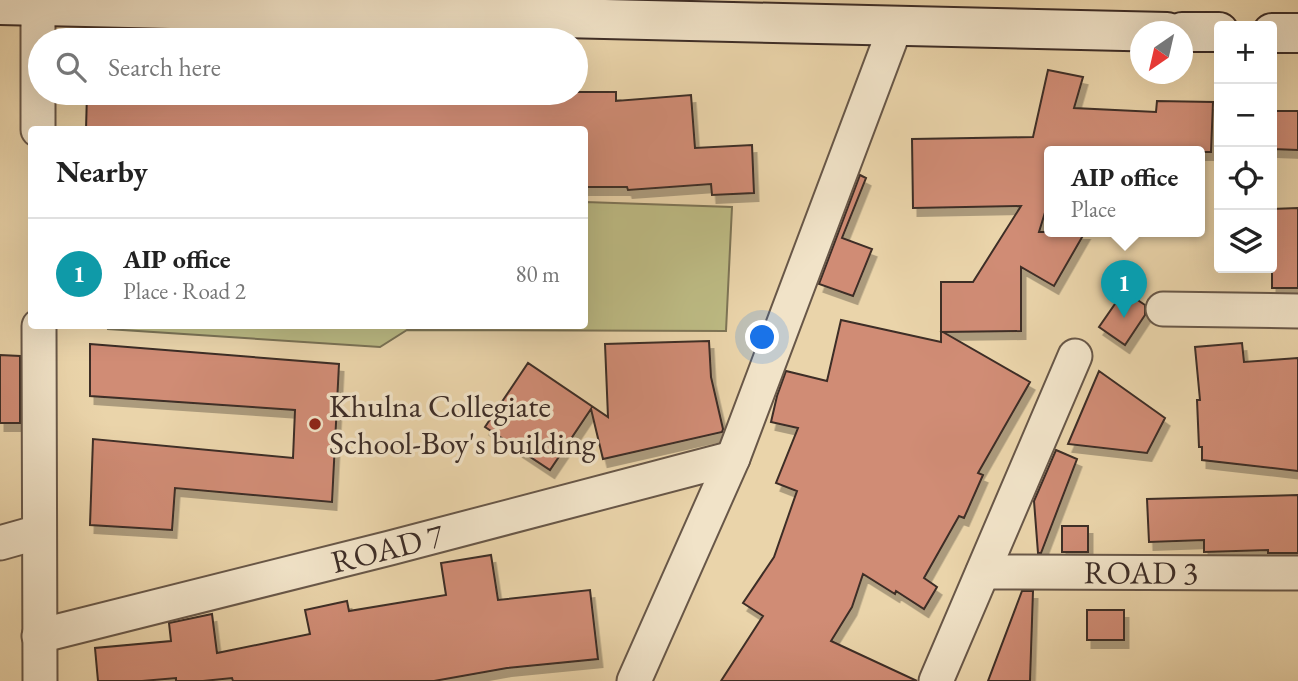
<!DOCTYPE html>
<meta charset="utf-8">
<style>
body{margin:0;font-family:"EB Garamond",serif;background:#f6f6f6;color:#222}
.controls{position:absolute;right:21px;top:21px;display:grid;overflow:hidden;border-radius:7px;box-shadow:0 7px 28px #0002}
.controls button{width:63px;height:63px;display:grid;place-items:center;padding:0;border:0;border-bottom:2px solid #e0e0e0;background:#fff;color:#222;font:35px sans-serif}
.compass{position:absolute;left:1130px;top:21px;width:63px;height:63px;border-radius:50%;background:#fff;box-shadow:0 7px 28px #0002;rotate:214deg}
.you{position:absolute;left:763px;top:338px;width:24px;height:24px;margin:-18px;border:5px solid #fff;border-radius:50%;background:#1a73e8;box-shadow:0 0 0 10px #1a73e833}
.badge{display:grid;place-items:center;width:46px;height:46px;border-radius:50%;background:#2563eb;color:#fff;font-size:23px;font-weight:700}
.pin{position:absolute;translate:-50% -58px;filter:drop-shadow(0 2px 4px #0008)}
.pin::after{content:'';position:absolute;top:37px;width:24px;height:21px;background:inherit;clip-path:polygon(0 0,100% 0,50% 100%)}
.popup{position:absolute;left:1044px;top:146px;width:161px;height:91px;box-sizing:border-box;display:grid;place-content:center;border-radius:7px;background:#fff;filter:drop-shadow(0 2px 5px #0005);font-size:23px;white-space:nowrap;color:#767676}
.popup b{font-size:26px;color:#222}
.popup::after{content:'';position:absolute;left:50%;top:100%;margin-left:-14px;border:14px solid transparent;border-top-color:#fff}
.list{margin:0;padding:0;list-style:none}
h2{display:flex;justify-content:space-between;align-items:center;height:91px;margin:0;padding:0 28px;font-size:30px}
h2 small{font-size:23px;font-weight:400;color:#767676}
.list li{display:grid;grid-template-columns:46px 1fr auto;gap:21px;align-items:center;box-sizing:border-box;height:112px;padding:0 28px;border-top:2px solid #e0e0e0}
.list b{display:block;font-size:26px;white-space:nowrap}
.list p{margin:0;font-size:23px;white-space:nowrap;color:#767676}
.list em{font-size:23px;font-style:normal;color:#767676}
.icon{flex:none;width:38px;height:38px;fill:none;stroke:currentColor;stroke-width:2;stroke-linecap:round;stroke-linejoin:round}
.map{position:relative;flex:none;width:1298px;height:681px;overflow:hidden}
.search{position:absolute;background:#fff;box-shadow:0 7px 28px #0002;left:28px;top:28px;width:560px;height:77px;display:flex;align-items:center;gap:18px;box-sizing:border-box;padding:0 24px;border-radius:38px;color:#767676;font-size:26px}
.panel{position:absolute;background:#fff;box-shadow:0 7px 28px #0002;left:28px;top:126px;width:560px;height:203px;border-radius:7px}
.map>svg:first-child{display:block}
</style>
<div class="map">
<svg width="1298" height="681" viewBox="0 0 1298 681">
<defs>
<filter id="shadow"><feDropShadow dx="4.5" dy="8" stdDeviation="0" flood-color="#0004"/></filter>
</defs>
<rect width="100%" height="100%" fill="#ead4aa"/>
<filter id="stains"><feTurbulence type="fractalNoise" baseFrequency=".00286" numOctaves="4"/><feColorMatrix values="0 0 0 0 .2 0 0 0 0 .09 0 0 0 0 .02 0 0 0 .5 -.17"/></filter>
<radialGradient id="worn" r=".72"><stop offset=".6" stop-color="#630" stop-opacity="0"/><stop offset="1" stop-color="#630" stop-opacity=".3"/></radialGradient>
<path fill="#bdbb84" stroke="#7d7456" stroke-width="2" d="M585 202 732 207 726 331 407 330 380 347 108 329V326H584Z"/>
<path fill="#d08c74" stroke="#3d2d27" stroke-width="2" filter="url(#shadow)" d="M1048 70 1083 77 1074 108 1156 112 1157 101 1213 102 1211 152H1049V205L1047 206 1039 232H1085L1054 286 1021 267V331L943 332 1030 382 978 473 983 475 964 518 959 516 924 578 937 587 924 609 896 591 895 594 863 574 852 607 831 641 917 681H721L763 616 743 603 774 557 797 491 776 483 798 428 771 422 777 396 786 371 827 381 841 320 941 342V282H973L1021 206 913 208 912 139 1033 137Z
M576 92H616V101L691 95 695 148 752 145 754 193 712 195 711 184 628 190 627 187H584V130H86L87 93Z
M1273 111H1298V150L1272 149Z
M860 175 866 178 842 238 872 249 853 296 819 284Z
M1298 208V288H1272V209Z
M1124 291 1145 305V315L1125 345 1099 327Z
M709 341 711 377 723 429 722 432 603 459 591 409 550 470 485 427 528 363 608 417 605 344Z
M1242 343 1244 362 1298 358V471L1202 460V447H1199L1197 400H1200L1195 347Z
M90 344 339 364 332 502 175 488 172 530 90 525 93 439 293 458 295 410 90 396Z
M0 355 20 356V423H0Z
M1099 371 1165 418 1147 453 1068 444Z
M1056 450 1077 459 1041 553H1038L1034 501Z
M1298 495V553H1268V550L1204 552V540L1149 542 1147 499Z
M1062 526H1088V552H1062Z
M491 555 498 600 590 590 598 659 507 668 434 681H233L232 678 203 681H176V678L142 681H98L95 648 171 641 169 623 212 614 217 653 310 634 305 610 347 601 349 611 446 595 441 563Z
M1022 591H1033L1030 681H988Z
M1087 610H1124V640H1087Z"/>
<g fill="none" stroke-linecap="round" stroke-linejoin="round">
<g stroke="#685748" stroke-width="37">
<g id="street">
<path d="M38 5V130"/>
<path d="M1163 309 1298 311"/>
<path d="M39 326 40 681"/>
<path d="M0 543 39 532"/>
<path id="s1" d="M983 572 1298 573"/>
<path id="s2" d="M39 636 390 548 733 458"/>
<path d="M634 681 733 458 896 25"/>
<path d="M936 681 1075 356"/>
</g>
</g>
<g stroke="#3d2d27" stroke-width="42">
<path id="secondary" d="M0 5 1167 32
M1182 32H1219
M1272 33H1298"/>
</g>
<use href="#street" stroke="#f1e3c8" stroke-width="33"/>
<use href="#secondary" stroke="#f1e3c8" stroke-width="38"/>
</g>
<circle fill="#8f2418" stroke="#f1e3c8" stroke-width="2.5" cx="315" cy="424" r="7"/>
<g text-anchor="middle" dominant-baseline="central" stroke-width="7" stroke-linejoin="round" paint-order="stroke">
<g font-size="32" fill="#3d2d27" stroke="#f1e3c8" text-anchor="start">
<text x="329" y="406">Khulna Collegiate<tspan x="329" dy="37">School-Boy's building</tspan></text>
</g>
<g font-size="32" fill="#3d2d27" stroke="#f1e3c8">
<text stroke="none"><textPath href="#s2" startOffset="359">ROAD 7</textPath></text>
<text stroke="none"><textPath href="#s1" startOffset="158">ROAD 3</textPath></text>
</g>
</g>
<rect width="100%" height="100%" filter="url(#stains)"/>
<rect width="100%" height="100%" fill="url(#worn)"/>
</svg>
<div class="controls">
<button>+</button>
<button>−</button>
<button><svg class="icon" aria-label="locate" viewBox="0 0 24 24"><circle cx="12" cy="12" r="6"/><path d="M12 2v4M12 18v4M2 12h4M18 12h4"/></svg></button>
<button><svg class="icon" aria-label="layers" viewBox="0 0 24 24"><path d="M12 4l9 5-9 5-9-5zM3 14l9 5 9-5"/></svg></button>
</div>
<svg class="compass" viewBox="-18 -18 36 36"><path d="M0-13l5 13h-10z" fill="#e53935"/><path d="M0 13l5-13h-10z" fill="#767676"/></svg>
<div class="you"></div>
<div class="pin badge" style="left:1124px;top:318px;background:#0f9aa8">1</div>
<div class="popup"><b>AIP office</b>Place</div>
<div class="search"><svg class="icon" aria-label="search" viewBox="0 0 24 24"><circle cx="10" cy="10" r="6"/><path d="M15 15l6 6"/></svg>Search here</div>
<section class="panel">
<h2>Nearby<small></small></h2>
<ul class="list">
<li><span class="badge" style="background:#0f9aa8">1</span><div><b>AIP office</b><p>Place · Road 2</p></div><em>80 m</em></li>
</ul>
</section>
</div>
